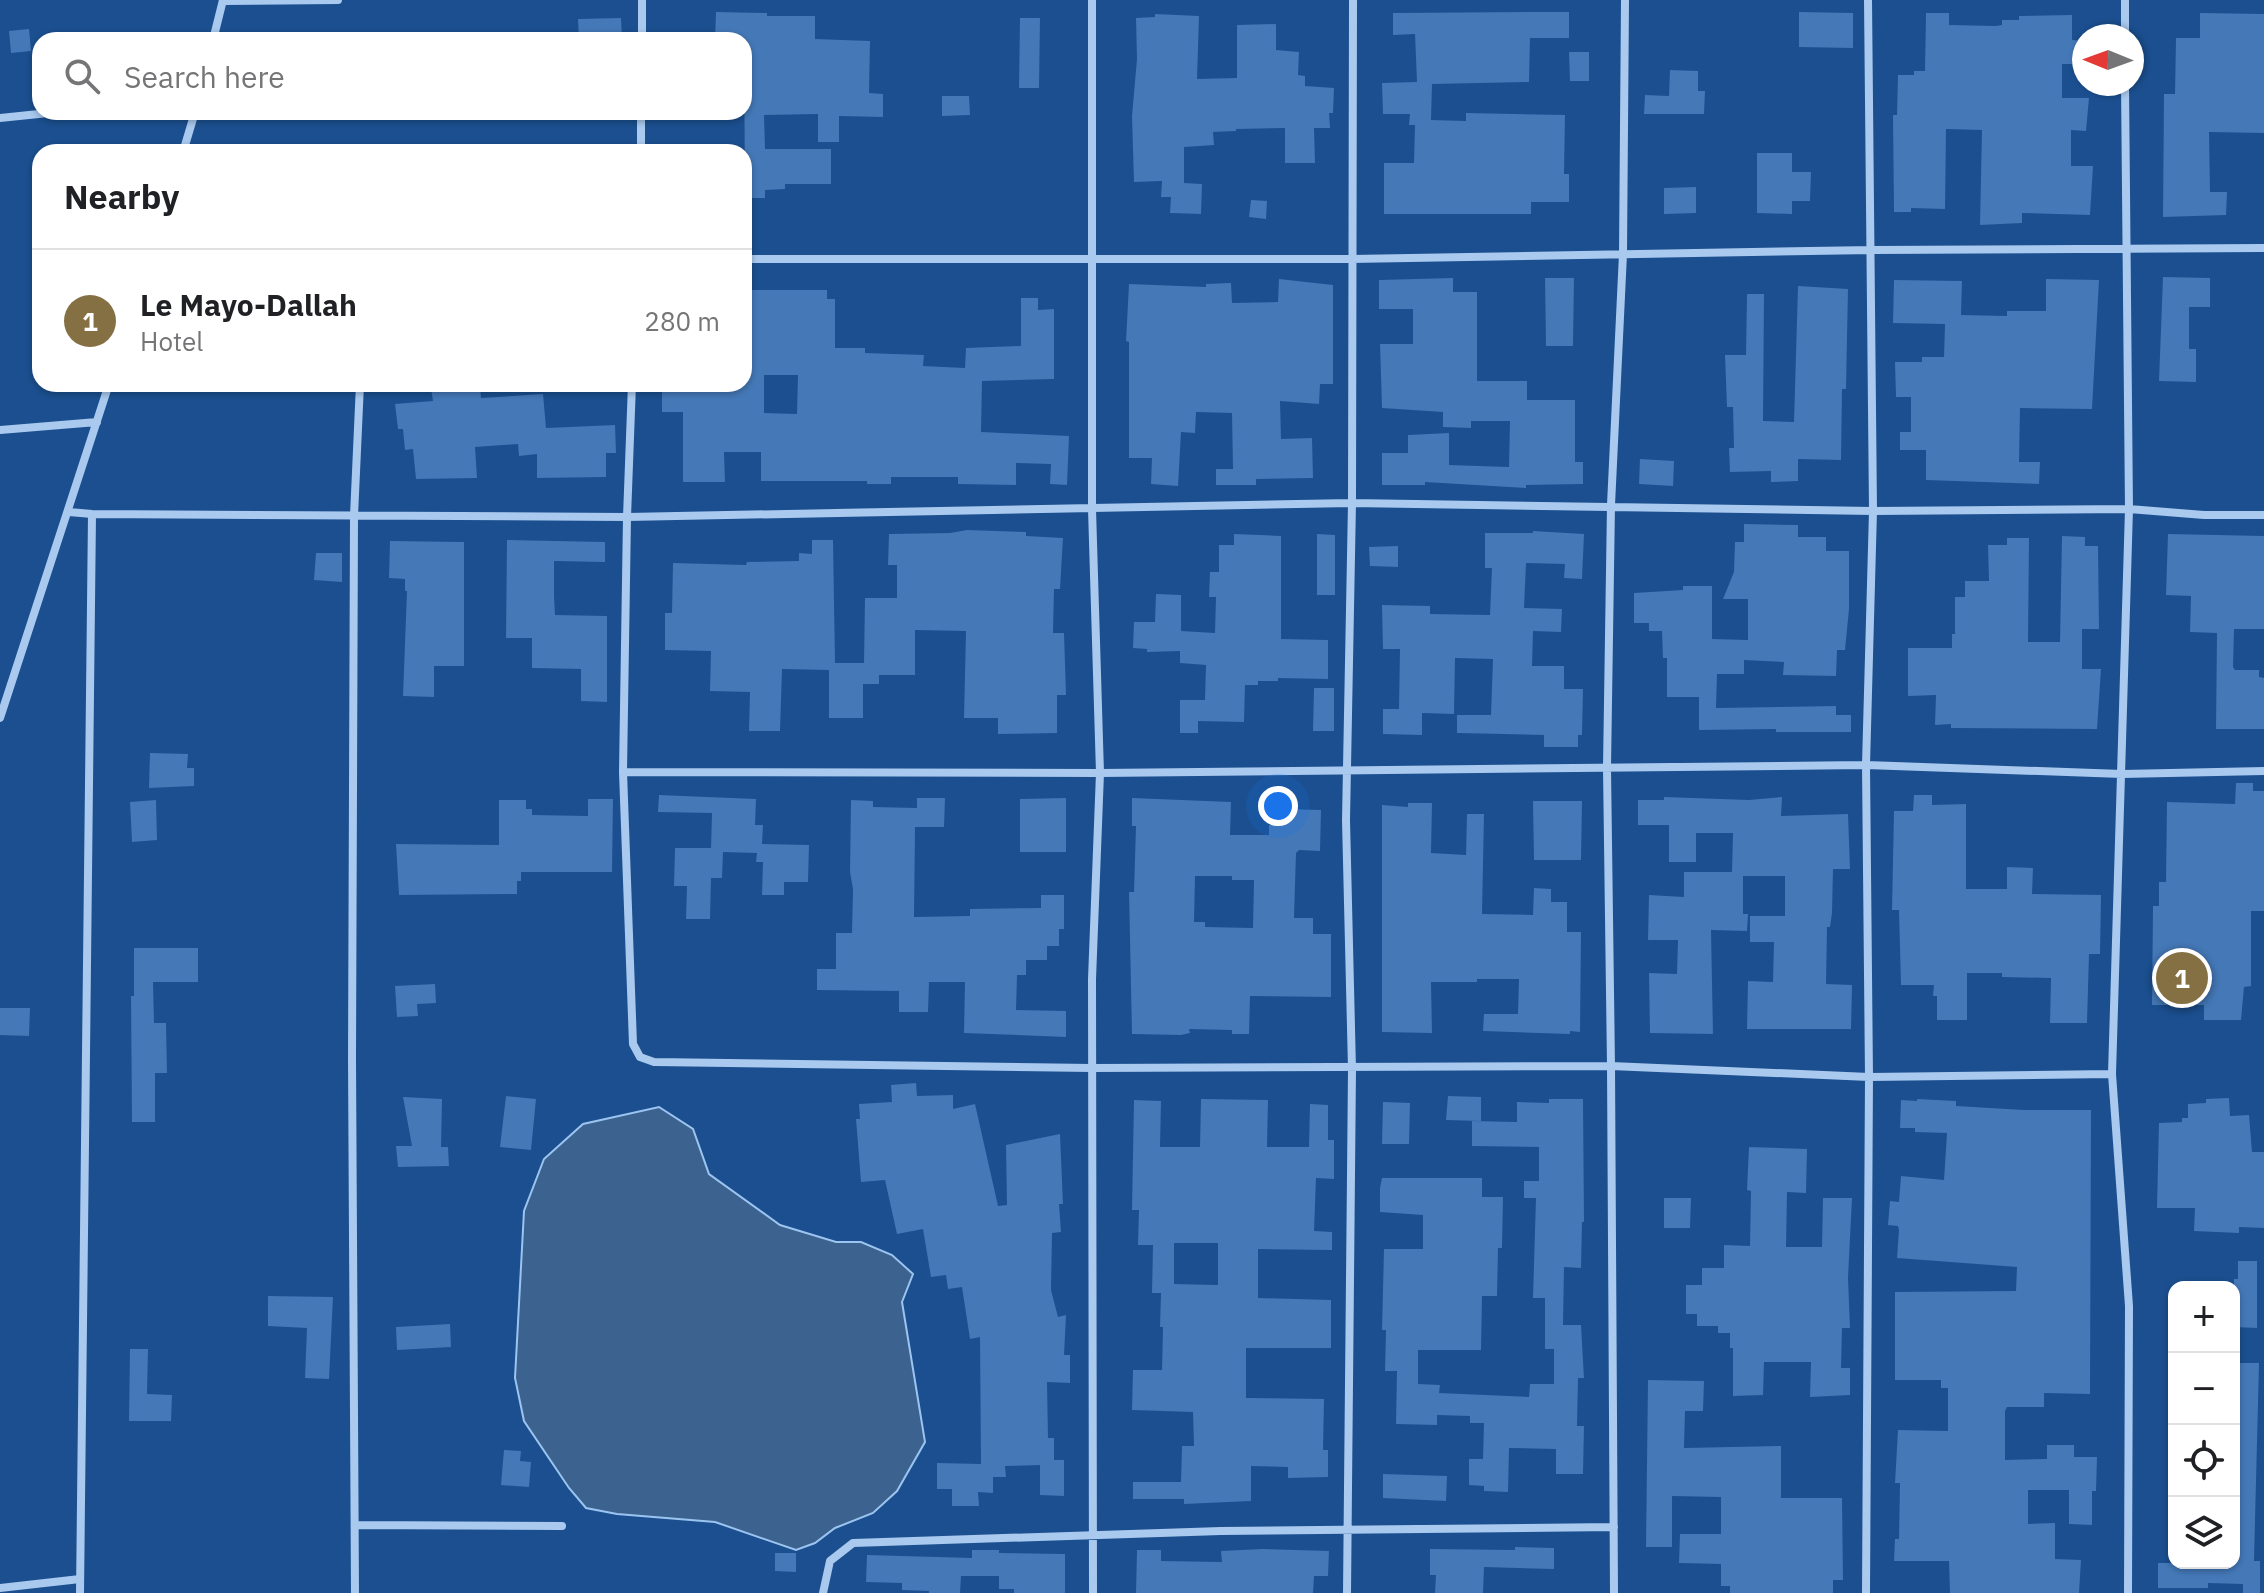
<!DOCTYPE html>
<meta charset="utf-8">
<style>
body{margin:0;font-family:"IBM Plex Sans",sans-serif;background:#f2f2f2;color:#202124}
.controls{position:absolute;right:24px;bottom:24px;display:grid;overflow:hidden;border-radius:16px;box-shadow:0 2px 6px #0004}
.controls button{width:72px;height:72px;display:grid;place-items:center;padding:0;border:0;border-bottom:2px solid #e0e0e0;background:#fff;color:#202124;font:40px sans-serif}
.compass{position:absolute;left:2072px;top:24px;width:72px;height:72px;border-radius:50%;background:#fff;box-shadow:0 2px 6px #0004;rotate:271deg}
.you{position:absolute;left:1278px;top:806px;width:28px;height:28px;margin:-20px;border:6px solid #fff;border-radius:50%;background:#1a73e8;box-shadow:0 0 0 12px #1a73e833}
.badge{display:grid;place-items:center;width:52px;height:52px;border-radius:50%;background:#847042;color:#fff;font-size:26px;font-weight:700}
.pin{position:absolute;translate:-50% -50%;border:4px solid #fff;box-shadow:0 2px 8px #0006}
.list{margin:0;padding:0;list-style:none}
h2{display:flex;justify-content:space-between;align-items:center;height:104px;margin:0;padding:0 32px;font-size:34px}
h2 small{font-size:26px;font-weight:400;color:#757577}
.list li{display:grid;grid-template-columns:52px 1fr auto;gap:24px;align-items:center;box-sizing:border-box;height:144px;padding:0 32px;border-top:2px solid #e0e0e0}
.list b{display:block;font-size:30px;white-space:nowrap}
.list p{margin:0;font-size:26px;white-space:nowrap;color:#757577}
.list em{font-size:26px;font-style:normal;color:#757577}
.icon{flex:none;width:44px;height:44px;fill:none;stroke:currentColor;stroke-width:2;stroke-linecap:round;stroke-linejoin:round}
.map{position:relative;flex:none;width:2264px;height:1593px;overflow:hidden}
.search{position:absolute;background:#fff;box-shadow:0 2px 6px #0004;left:32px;top:32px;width:720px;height:88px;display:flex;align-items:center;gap:20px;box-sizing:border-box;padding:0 28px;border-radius:24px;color:#757577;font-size:30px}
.panel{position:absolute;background:#fff;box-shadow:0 2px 6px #0004;left:32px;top:144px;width:720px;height:248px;border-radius:24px}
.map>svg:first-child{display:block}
</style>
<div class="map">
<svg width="2264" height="1593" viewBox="0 0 2264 1593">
<rect width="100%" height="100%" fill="#1b4f8f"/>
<path fill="#3c6290" stroke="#9cc4f0" stroke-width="2" d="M659 1107 693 1129 709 1174 780 1225 836 1242H861L892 1255 913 1274 902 1302 925 1442 897 1491 873 1513 835 1528 815 1543 796 1550 715 1522 617 1514 586 1508 569 1488 524 1421 515 1378 524 1211 544 1159 583 1124Z"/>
<path fill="#4478b7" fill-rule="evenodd" d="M716 12 767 13V16H815V39L870 41 869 93 883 94V117L839 116V142H818V114L764 115 765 149H831V184H785V189L765 190V198H745L744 40H715Z
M1531 12H1569V38H1530L1529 82 1432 84 1431 120 1466 121V113L1565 115 1564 174H1569V202H1531V214H1384V163H1414L1415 125H1409L1410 114H1383L1382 83 1417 82 1415 34 1393 35V13Z
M1799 12 1853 13V48L1799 47Z
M1926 13H1949V25L1996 26 2002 25V20H2019V16L2072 15V40L2084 41V64H2062V98H2089L2086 131 2071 130V166H2093L2090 215 2022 213V223L1980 225 1982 130 1946 129 1945 209 1911 208V212H1894L1893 115H1897L1898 75H1914V71H1925Z
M2200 13 2264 14V133L2209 132 2210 192H2227L2226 215 2163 217 2164 94H2175L2176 38H2200Z
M1155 14 1199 16 1197 79 1237 78V25L1276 24V50L1299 52 1298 75 1305 76V86L1334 88 1333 113H1329L1330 128H1314L1315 163H1285V128L1236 129V131L1213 132 1214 145 1184 147V183L1202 184 1201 214 1170 213 1171 197H1161L1162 181 1134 182 1132 116 1137 59 1136 18 1155 17Z
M621 18 622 40H579L578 19Z
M1020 18H1040L1039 88H1019Z
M29 29 31 51 11 53 9 31Z
M1569 52H1589V81H1570Z
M1670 70 1698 71V91H1705L1704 114H1644L1645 95 1669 96Z
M942 96H969L970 115 942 116Z
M1757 153H1792V172H1811L1810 201H1792V214L1757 213Z
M1696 187V213L1664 214V188Z
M1251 200 1267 201 1266 219 1249 217Z
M2163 277 2210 278V307H2189V349H2196V382L2159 381Z
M1453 278V292H1477V381H1527V400H1575V462H1583V484L1526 485V488L1425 482V485H1382V453H1408V435L1449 433V465L1509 467 1510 421H1471V428L1443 427V412L1382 408 1380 344H1413V309H1379V280Z
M1545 278H1574L1573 346H1546Z
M1279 279 1333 285V384H1320L1319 404 1280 401 1281 439 1312 438 1313 478 1256 479V485H1216V469H1233L1232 413 1196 412 1195 433 1181 432 1178 486 1151 484 1152 458H1129V342L1126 341 1129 284 1206 287V284L1231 283 1232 303 1278 302Z
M2046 279 2099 280 2092 409 2020 408 2019 462H2040L2039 484 1926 480V450H1900V432H1911V397H1896L1895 362H1922V357H1944L1945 324 1893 323 1894 280 1962 281 1961 315 2007 316V311H2046Z
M1798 286 1848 289 1846 389H1842L1841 460 1798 459V481L1771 482V471L1730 472 1729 448H1734L1733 407H1727L1725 355H1746L1747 294H1764L1763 421 1794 422Z
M744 290H827V299H835V348H865V353L924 355 923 366 965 368 966 348 1021 346V298H1038V310L1054 309V379L982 381 981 432 1069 436 1067 485 1050 484 1051 464 1016 463V485L958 484V477H891V484H867V481H761V452H724L725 482H683V412H662V384L746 383 748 314H744ZM764 375H798L797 414 764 413Z
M446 384H480L481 398 543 394 546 428 615 425 616 453H606V477L537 478V454L519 456 518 444 475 447 477 478 416 479 413 449 405 450 403 429H398L395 404 433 401 431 388 446 387Z
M1640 459 1674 461 1673 486 1639 484Z
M1744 524 1798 525V537H1826V551H1849V609L1845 650H1837L1836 676 1783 675 1784 662 1744 660V674H1717L1716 708 1836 706V715H1851V732H1776V729L1699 730V697H1667V658H1663L1662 631H1649V623H1634V593L1683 590V586H1712V639L1748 640V599H1723L1734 572 1735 542H1744Z
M967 530 1026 532V536L1063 538 1060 589H1054L1053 633H1064L1066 695H1057V733L998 734V718H964L966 631 915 630V675H879V684H863V718H829V670L782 669 780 731H749L750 692 710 691 711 651 665 650V613H672L673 563 746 565 747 562 799 561V553L812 554V540H833L835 663H864L865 598H897V565H888L889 534 950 533Z
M1533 531 1584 534 1582 579 1564 578 1565 564 1526 563 1524 608 1562 609 1561 632 1533 631 1532 666H1564V689H1583L1582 735H1578V747H1544V735L1457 733V715H1491L1493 659 1455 658 1454 714 1422 713V735L1383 734V709H1399L1400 649H1383L1382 605 1430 606V614L1490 615 1492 568H1485V533H1533Z
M1234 534 1281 536V639L1328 640V679L1278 678V681H1258V685H1245L1244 722 1198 721V733H1180V700H1205L1206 665 1180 663V651L1147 652V649L1133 648 1134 622H1155L1156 594 1181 595V631L1215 633 1216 597H1209L1210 572H1219V545H1234Z
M1317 534 1335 535V595H1317Z
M2168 534 2264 536V629H2234L2233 667 2235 670H2259V677L2264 678V729H2216L2217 633 2190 632 2191 596 2166 595Z
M2062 536 2085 537V546H2098L2099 629H2082V669H2101L2097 729 1951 728V724L1935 725 1936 695 1908 696V648H1952V634H1955V597H1965V581H1989L1988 545H2007V538H2029L2028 642H2060Z
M507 540 605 542V562L554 561V596L555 615 607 616V702L581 701V669L532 668V638H506Z
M390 541 464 542V666H434V697L403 696 407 591H405V579L389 578Z
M1398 546V567L1370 566 1369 547Z
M316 553H342V582L314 580Z
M1314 688H1334V731H1313Z
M150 753 188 754 187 768H194V786L149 788Z
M2236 783H2253V791H2264V911H2251V986L2244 987 2241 1020H2204V1005H2152L2153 906H2159V882H2166L2167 802 2235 804Z
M659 795 756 799 755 825H763L762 844 809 845 808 882H784V895H762L763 862H756L757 853 723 852 722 878H711L710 919H686L687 886H674L675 848H711L712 813 658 812Z
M1914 795H1932V805L1966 804V889H2007V867L2033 868 2032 894 2101 895 2100 954H2089L2087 1023H2050L2051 978 2002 977V973H1967V1020H1937V996H1933L1934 985H1901L1899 910H1892L1894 811H1913Z
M1664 797 1749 800 1782 797 1781 816 1848 814 1850 869H1833L1832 913 1830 927H1827L1826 984 1852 985 1851 1029H1747L1748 981 1773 982 1774 942H1750V916H1785V876H1743V914H1748L1747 931 1711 930 1713 1034 1650 1033 1649 973 1677 974 1678 940H1648L1649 895 1684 897V872H1732L1733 833H1696V862H1669V825H1638V800H1664Z
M917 798H945L944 827H915L914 917 970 916V909L1041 908V895H1064V929H1059V946H1047V960H1026V975H1017L1016 1010 1066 1011V1037L964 1033 965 982H929L928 1012H899V991L817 990V969H836V933H852L853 889 850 872 851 800 873 801V807L917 808Z
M1066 798V852H1020V799Z
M1132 798 1231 802 1230 835H1269V825H1283V809L1321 810 1320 851 1299 850 1296 853 1294 918H1313V934H1331V997L1250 996 1249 1034H1232V1030L1189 1029 1190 1033 1181 1035 1132 1034 1129 892H1134L1136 826H1132ZM1195 876H1232V880H1254L1253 928 1205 927V922H1194Z
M588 799H613L612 872H521V881H517V894L399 895 396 844 499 845V800H526V809H532V815L588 816Z
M156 800 157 840 132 842 130 802Z
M1533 801H1582L1581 860H1534Z
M1408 803H1432L1431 853 1466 855 1467 814H1484L1482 914 1533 915 1534 888 1551 889V902H1567V932H1581L1580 1032 1570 1031V1034L1483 1031 1484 1014H1518L1519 979H1477V982H1431L1432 1033 1382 1032V805L1408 807Z
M134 948H198V982H153L154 1023H166L167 1073H155V1122H132L131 996H134Z
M435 984 436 1003 417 1004 418 1016 397 1017 395 986Z
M0 1008H30L29 1036 0 1035Z
M916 1083 917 1096 953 1095V1109L975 1104 998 1206 1007 1205 1006 1145 1060 1134 1063 1204H1059L1061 1232 1052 1233 1051 1290 1058 1317 1066 1315 1064 1355H1070V1383L1047 1382 1048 1438H1054V1460H1064V1496L1040 1495V1465L1005 1466 1006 1477H993V1493L978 1492 979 1506H952V1489H937V1463L981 1464 980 1337 970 1339 962 1287 948 1289 946 1275 931 1277 923 1229 897 1234 885 1180 861 1182 856 1119H860L859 1104 892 1102 891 1085Z
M506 1096 536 1099 531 1150 500 1147Z
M1448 1096 1481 1097V1121L1446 1120Z
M403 1097 442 1099 441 1147H448L449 1166 398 1167 396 1146H412Z
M2229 1098 2230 1116 2249 1115 2252 1152H2264V1228L2239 1227V1233L2194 1231 2195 1208H2157L2159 1123 2182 1122V1118H2188V1104L2206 1103V1099Z
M1201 1099 1268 1100 1267 1147H1309L1310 1104 1328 1105V1140H1334V1179L1316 1178 1314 1231 1332 1232V1250L1258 1249V1298L1331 1300V1348H1246V1398L1324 1399 1323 1450H1328V1477L1288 1478V1467L1251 1466V1501L1184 1504V1499H1133V1482H1181L1182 1446H1194L1193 1412 1132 1410 1133 1370H1162L1163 1327H1160L1161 1293H1152L1153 1245H1138L1139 1210H1132L1134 1100 1161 1101 1160 1147H1200ZM1174 1243H1218V1285L1174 1284Z
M1549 1099H1583L1584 1222H1582L1581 1268 1564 1267 1563 1325H1581L1584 1378H1578L1577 1426H1584L1583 1474H1556V1449L1509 1448 1508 1492 1484 1491V1486L1469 1485V1459H1483L1484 1423H1470V1416L1437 1415V1425L1396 1424 1397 1371H1385L1386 1330H1382L1384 1249H1423V1215L1380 1212V1188L1382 1178H1482V1197H1503L1502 1248H1498L1497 1296H1482L1481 1350H1418V1384L1440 1385 1439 1393 1529 1397 1530 1384H1554V1349H1545V1298H1533L1536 1198H1524V1181H1539V1147L1472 1146V1121L1517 1122V1102L1549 1103Z
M1917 1099 1956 1101V1106L2024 1110H2091L2090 1394 2044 1393V1407H2007L2005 1411V1460L2047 1459V1445H2074V1457H2097L2096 1491H2092V1525L2069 1524V1490H2028V1524L2055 1523V1559L2081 1560 2079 1593H1950L1949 1561H1894L1895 1539H1899L1900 1483H1895L1898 1430 1948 1431V1388H1941V1380H1895V1292L2016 1291 2017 1267 1897 1258 1899 1230 1898 1226 1888 1225 1890 1201 1899 1202 1901 1176 1944 1180 1947 1133 1915 1132V1128H1900L1901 1100 1917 1101Z
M1383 1102 1410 1103 1409 1144H1382Z
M1749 1147 1807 1149 1806 1193 1787 1192 1786 1247H1822L1823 1198H1852L1848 1278 1850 1328H1842L1841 1368H1850V1395L1810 1397 1811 1362H1764L1763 1395 1733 1396V1348H1730V1333H1718V1326H1697V1314H1686V1285H1702V1268H1724V1245L1750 1246 1751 1191 1747 1190Z
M1664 1198H1691L1690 1228H1664Z
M2238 1261H2257V1328L2234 1327V1279H2238Z
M268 1296 333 1297 329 1379 305 1378 307 1328 268 1326Z
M450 1324 451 1347 397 1350 396 1327Z
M130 1349H148L147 1394 172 1395 171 1421H129Z
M2234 1363H2259L2254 1561H2260V1593H2243V1584L2208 1583V1588H2158V1563H2234Z
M1648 1380 1704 1381 1703 1411H1685L1684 1448 1781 1446V1498H1842L1843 1580H1833V1593H1730V1586H1721V1564L1679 1563 1680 1534H1721V1497L1672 1496V1547H1646Z
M504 1450 521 1451 520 1461 531 1462 529 1487 501 1485Z
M1383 1474 1447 1476 1446 1501 1383 1498Z
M1515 1547 1554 1548V1569L1484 1567 1483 1593H1435L1436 1575H1430V1549L1515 1550Z
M1262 1549 1329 1551 1328 1576H1314L1313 1593H1136L1137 1550H1161V1561L1222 1562 1221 1551Z
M972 1550H999V1553L1065 1554V1593H1014V1589H999V1576H961L960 1593H929V1591L902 1590V1583L866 1582 867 1555 972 1558Z
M775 1553H796V1572L775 1571Z"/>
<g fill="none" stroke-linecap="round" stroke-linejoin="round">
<path stroke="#a9c9ee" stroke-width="8" d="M1092 0V509L1100 773 1092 979 1093 1593
M2125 0V36
M223 1 338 0
M213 40 223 0
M642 40V0
M2125 84 2129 509 2112 1074 2129 1306 2128 1593
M0 118 58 112
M183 152 195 112
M641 152V112
M744 259H1351L1872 250 2264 248
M632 384 627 517 623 772 633 1044 640 1057 654 1062 1092 1068 1611 1066 1869 1077 2112 1074
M0 430 97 422
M69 512 92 514 627 517 1352 503 1873 511 2129 509 2204 515H2264
M0 718 109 384
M623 772 1100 773 1866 765 2122 774 2264 771
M355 1525 562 1526
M0 1588 80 1579
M80 1593 92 514
M355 1593 352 1059 354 516 360 384
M823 1593 830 1561 853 1543 1221 1531 1614 1527
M1347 1593 1352 1069 1346 820 1352 503 1353 0
M1614 1593 1611 1066 1607 768 1611 505 1623 254 1625 0
M1866 1593 1869 1077 1866 765 1873 511 1868 0"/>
</g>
</svg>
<div class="controls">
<button>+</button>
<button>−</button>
<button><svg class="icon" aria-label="locate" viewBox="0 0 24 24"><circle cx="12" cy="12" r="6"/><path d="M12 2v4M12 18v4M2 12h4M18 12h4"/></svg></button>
<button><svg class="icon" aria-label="layers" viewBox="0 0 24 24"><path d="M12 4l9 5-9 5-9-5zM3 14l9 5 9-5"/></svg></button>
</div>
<svg class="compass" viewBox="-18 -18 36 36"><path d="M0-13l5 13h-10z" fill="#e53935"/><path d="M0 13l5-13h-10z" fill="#757577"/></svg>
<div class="you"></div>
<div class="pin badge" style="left:2182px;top:978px">1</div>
<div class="search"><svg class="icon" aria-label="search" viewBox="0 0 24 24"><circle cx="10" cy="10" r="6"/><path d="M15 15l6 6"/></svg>Search here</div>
<section class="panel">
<h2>Nearby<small></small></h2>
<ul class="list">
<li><span class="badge">1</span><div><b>Le Mayo-Dallah</b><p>Hotel</p></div><em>280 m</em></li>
</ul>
</section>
</div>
